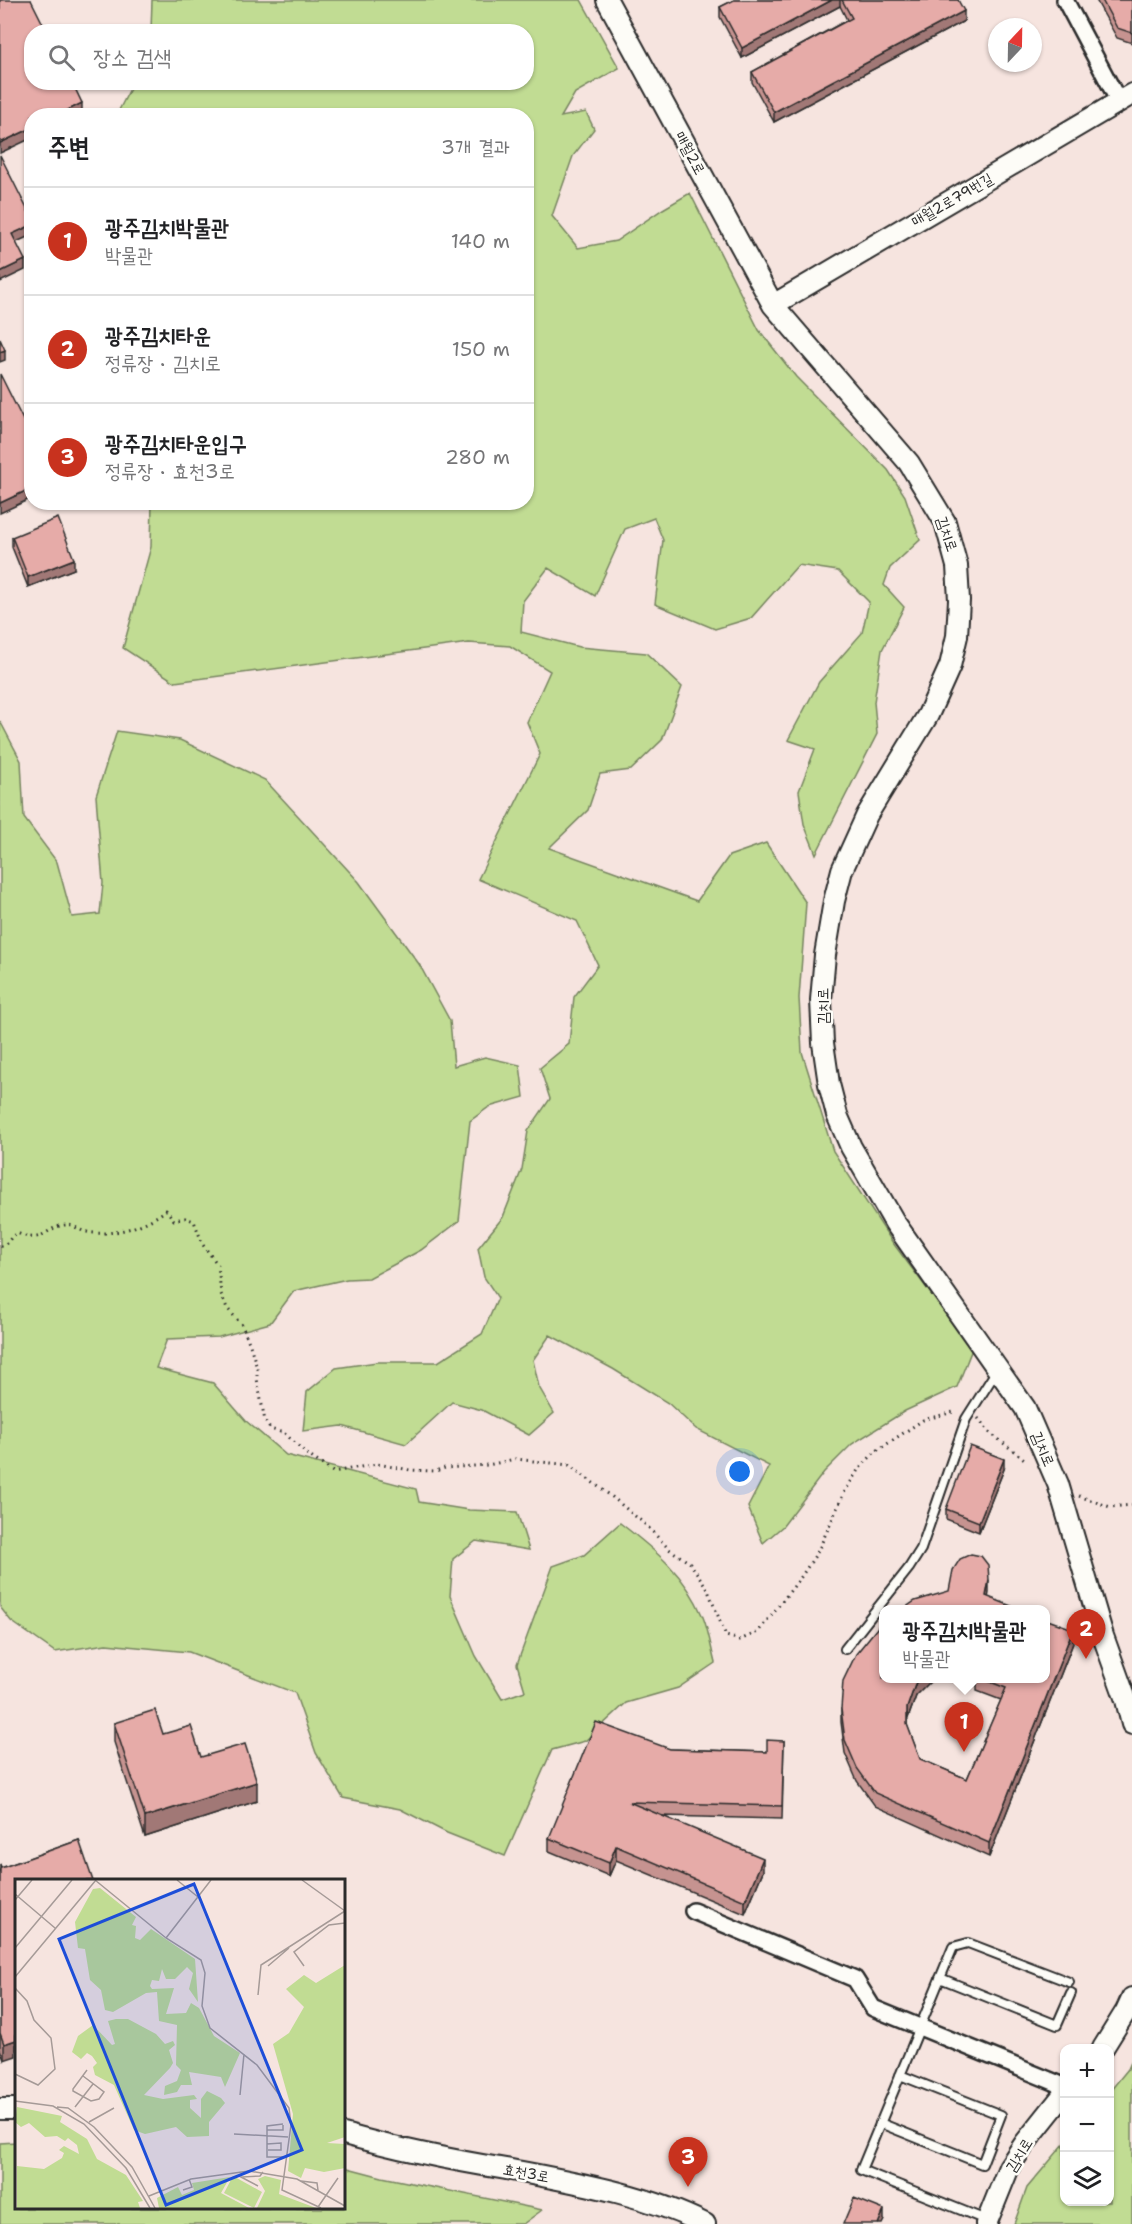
<!DOCTYPE html>
<html lang="ko">
<meta charset="utf-8">
<style>
body{margin:0;font-family:"Shantell Sans","Poor Story",sans-serif;background:#f6f6f6;color:#202124}
.controls{position:absolute;right:18px;bottom:18px;display:grid;overflow:hidden;border-radius:12px;box-shadow:0 2px 4px #0004}
.controls button{width:54px;height:54px;display:grid;place-items:center;padding:0;border:0;border-bottom:2px solid #e0e0e0;background:#fff;color:#202124;font:30px sans-serif}
.compass{position:absolute;left:988px;top:18px;width:54px;height:54px;border-radius:50%;background:#fff;box-shadow:0 2px 4px #0004;rotate:22deg}
.you{position:absolute;left:740px;top:1472px;width:21px;height:21px;margin:-15px;border:4px solid #fff;border-radius:50%;background:#1a73e8;box-shadow:0 0 0 9px #1a73e833}
.badge{display:grid;place-items:center;width:39px;height:39px;border-radius:50%;background:#c8321e;color:#fff;font-size:20px;font-weight:700}
.pin{position:absolute;translate:-50% -50px;filter:drop-shadow(0 2px 3px #0008)}
.pin::after{content:'';position:absolute;top:32px;width:21px;height:18px;background:inherit;clip-path:polygon(0 0,100% 0,50% 100%)}
.popup{position:absolute;left:879px;top:1605px;width:171px;height:78px;box-sizing:border-box;display:grid;place-content:center;border-radius:12px;background:#fff;filter:drop-shadow(0 2px 4px #0005);font-size:20px;white-space:nowrap;color:#757577}
.popup b{font-size:22px;color:#202124}
.popup::after{content:'';position:absolute;left:50%;top:100%;margin-left:-12px;border:12px solid transparent;border-top-color:#fff}
.list{margin:0;padding:0;list-style:none}
h2{display:flex;justify-content:space-between;align-items:center;height:78px;margin:0;padding:0 24px;font-size:26px}
h2 small{font-size:20px;font-weight:400;color:#757577}
.list li{display:grid;grid-template-columns:39px 1fr auto;gap:18px;align-items:center;box-sizing:border-box;height:108px;padding:0 24px;border-top:2px solid #e0e0e0}
.list b{display:block;font-size:22px;white-space:nowrap}
.list p{margin:0;font-size:20px;white-space:nowrap;color:#757577}
.list em{font-size:20px;font-style:normal;color:#757577}
.icon{flex:none;width:33px;height:33px;fill:none;stroke:currentColor;stroke-width:2;stroke-linecap:round;stroke-linejoin:round}
.map{position:relative;flex:none;width:1132px;height:2224px;overflow:hidden}
.search{position:absolute;background:#fff;box-shadow:0 2px 4px #0004;left:24px;top:24px;width:510px;height:66px;display:flex;align-items:center;gap:15px;box-sizing:border-box;padding:0 21px;border-radius:24px;color:#757577;font-size:22px}
.panel{position:absolute;background:#fff;box-shadow:0 2px 4px #0004;left:24px;top:108px;width:510px;height:402px;border-radius:24px}
.map>svg:first-child{display:block}
</style>
<div class="map">
<svg width="1132" height="2224" viewBox="0 0 1132 2224">
<rect width="100%" height="100%" fill="#f6e4df"/>
<filter id="ink" filterUnits="userSpaceOnUse"><feTurbulence type="fractalNoise" baseFrequency=".0167" numOctaves="2"/><feDisplacementMap in="SourceGraphic" scale="12" xChannelSelector="R" yChannelSelector="G"/><feConvolveMatrix kernelMatrix="1 2 1 2 8 2 1 2 1" color-interpolation-filters="sRGB"/></filter>
<g filter="url(#ink)">
<path fill="#c1dc93" stroke="#76845f" stroke-width="1.5" d="M152 0H581L619 68 575 93 561 117 586 112 594 129 573 156 552 216 578 248 616 241 663 209 690 193 759 330 796 377 888 470 905 496 920 540 890 568 884 585 904 607 882 650 874 702 877 734 816 854 804 824 799 791 815 749 788 740 819 682 862 633 869 602 838 571 798 565 751 618 715 629 655 604 663 540 654 518 625 529 595 596 548 568 523 601 521 632 579 647 646 653 682 687 662 740 631 770 600 774 588 810 549 848 697 901 729 856 766 843 806 903 799 998 802 1052 833 1151 893 1243 972 1349 957 1387 905 1411 852 1444 824 1472 783 1526 763 1543 748 1507 769 1466 696 1429 668 1403 613 1369 550 1335 533 1360 539 1387 554 1413 529 1435 482 1410 452 1402 406 1444 342 1426 303 1431 307 1392 336 1368 377 1362H438L482 1334 498 1298 484 1277 478 1248 503 1217 522 1169 528 1131 550 1099 540 1068 569 1044 574 997 598 965 577 921 478 879 540 754 527 722 550 671 510 646 469 643 175 682 123 648 151 547 152 503 526 502V116H116L133 83 526 82V32L151 31Z
M0 721 21 761 24 818 57 862 72 917 100 914 103 883 96 796 117 731 180 740 265 780 359 882 419 964 450 1021 454 1066 485 1057 520 1065 524 1097 489 1107 470 1121 459 1221 421 1250 369 1278 347 1279 294 1291 270 1323 219 1337 167 1339 156 1368 213 1383 246 1421 286 1455 416 1489 419 1502 469 1510 517 1512 529 1550 476 1541 453 1559 450 1596 476 1656 502 1699 525 1691 517 1664 553 1566 584 1555 620 1523C655 1550 685 1574 703 1617 709 1632 711 1648 715 1663L678 1688 626 1703 585 1741 552 1750 505 1856 447 1833 400 1809 343 1798 316 1753 295 1693 189 1652 106 1644 55 1652 11 1621 0 1607Z
M1132 2060V2224H1014L1027 2188 1064 2144V2202H1110V2091L1128 2069Z
M16 2142V2208H344V2167L382 2177 542 2210 523 2224H0V2143Z"/>
<g fill="none" stroke-linecap="round" stroke-linejoin="round">
<g stroke="#2b2b2b" stroke-width="12">
<path id="service" d="M845 1649 909 1568 921 1549 966 1419 997 1370
M940 1978 1057 2025 1071 1993
M880 2123 982 2164 1001 2115 900 2075
M986 2220 861 2170 953 1947 968 1943 1069 1982"/>
</g>
<g stroke="#2b2b2b" stroke-width="20">
<path id="minor" d="M1065 0 1119 102
M693 1911 855 1979 873 2008 1064 2086"/>
</g>
<g stroke="#2b2b2b" stroke-width="24">
<path id="tertiary" d="M607 0 773 305 909 463 945 522 957 566 959 600 957 636 950 666 928 715 867 815 842 870 834 901 825 955 821 1000 823 1043 829 1084 837 1115 851 1147 895 1223 1025 1408 1058 1484 1103 1636 1126 1700 1132 1724
M773 305 1132 94
M1103 2048 1126 2011 1132 1998
M0 2109H16
M344 2134C397 2149 451 2160 506 2169 573 2182 643 2193 705 2224
M986 2224 1009 2167 1025 2143 1064 2094"/>
</g>
<path stroke="#2b2b2b" stroke-width="3" stroke-dasharray="1.5 4.5" stroke-linecap="butt" d="M0 1246C9 1245 9 1237 17 1233 22 1235 29 1238 35 1237 44 1237 52 1226 65 1225 74 1224 79 1231 87 1232 112 1237 146 1226 166 1210L174 1220 185 1218 194 1221 203 1245 218 1265 221 1294 227 1308 242 1325 250 1345 257 1368V1379L265 1421 270 1429 284 1433 308 1455 333 1472 377 1464 410 1470 435 1471 445 1468 488 1465 515 1459 569 1465 611 1496 647 1526 669 1549 690 1563 707 1588 726 1636 740 1640 758 1632 801 1577 818 1551 844 1493 858 1470 875 1452 923 1420 957 1411
M978 1418 990 1433 1027 1461
M1079 1496 1110 1507 1132 1505"/>
<use href="#service" stroke="#fdfcf7" stroke-width="8"/>
<use href="#minor" stroke="#fdfcf7" stroke-width="15"/>
<use href="#tertiary" stroke="#fdfcf7" stroke-width="20"/>
</g>
<path fill="#c69390" stroke="#2b2b2b" stroke-width="1.5" d="M734 0H958L964 21 774 122 752 82V72L847 20 840 6 742 58 720 17V7Z
M1096 0H1132V43L1117 38Z
M12 537 74 569 28 587 12 547Z
M1004 1469 979 1532 946 1519V1509Z
M1073 1643 989 1857 875 1806 857 1781 845 1753 841 1722V1709L916 1696 907 1721V1725L920 1759 967 1779 1001 1700 977 1691V1681L970 1678H1045Z
M114 1723 163 1734 201 1757 257 1801 145 1837 114 1742Z
M784 1741 782 1819 662 1816 763 1871 745 1914 616 1860 609 1876 549 1851V1838L670 1749 767 1752Z
M79 1840 4 2060 0 2049V1864L1 1868Z"/>
<path fill="#a17876" stroke="#2b2b2b" stroke-width="1.5" d="M832 0H840V6L742 58V48Z
M964 11V21L774 122V112Z
M82 103V113L77 116H56Z
M32 128V138L0 153V143Z
M32 225V235L12 244V234Z
M25 260V270L0 282V272Z
M5 350V360L0 362V352Z
M32 488V498L0 513V503Z
M74 559V569L28 587V577Z
M1004 1459V1469L979 1532V1522Z
M989 1580V1593L986 1609V1596Z
M1073 1629V1643L989 1857V1843Z
M920 1678H934L916 1696 907 1721V1737V1708L916 1682Z
M257 1782V1801L145 1837V1817Z
M616 1846V1860L609 1876V1863Z
M763 1858V1871L745 1914V1901Z
M16 2040V2056L4 2060V2044Z
M884 2210V2220L882 2224H878Z"/>
<path fill="#e6aba8" stroke="#2b2b2b" stroke-width="1.5" d="M0 0H31L47 32H32V82H72L82 103 56 116H32V128L0 143Z
M734 0H832L742 48 720 7Z
M842 0H958L964 11 774 112 752 72 852 18Z
M1102 0H1132V33L1117 28Z
M0 155 32 219V225L12 234 25 260 0 272Z
M0 339 5 350 0 352Z
M0 374 32 438V488L0 503Z
M58 518 74 559 28 577 12 537Z
M970 1446 1004 1459 979 1522 946 1509Z
M971 1554 981 1556 988 1565 989 1580 986 1596 1021 1610H902L915 1601 949 1591 953 1570 960 1559Z
M1045 1619 1073 1629 989 1843 875 1793 857 1768 845 1740 841 1709 843 1681 856 1654 882 1622 883 1621V1678H920L916 1682 907 1708V1724L920 1759 967 1779 1006 1688 980 1678H1045Z
M155 1710 163 1734 191 1726 201 1757 245 1744 257 1782 145 1817 114 1723Z
M596 1722 670 1749 767 1752V1740L784 1741 782 1806 629 1802 763 1858 745 1901 616 1846 609 1863 549 1838Z
M79 1840 93 1881H16V2040L4 2044 0 2033V1864L1 1868Z
M854 2198 884 2210 878 2224H843Z"/>
</g>
<g text-anchor="middle" dominant-baseline="central" stroke-width="5" stroke-linejoin="round" paint-order="stroke">
<g font-size="15" fill="#2b2b2b" stroke="#fdfcf7">
<text transform="translate(690 153) rotate(62)">매월2로</text>
<text transform="translate(952 200) rotate(-30)">매월2로79번길</text>
<text transform="translate(947 534) rotate(71)">김치로</text>
<text transform="translate(823 1006) rotate(-90)">김치로</text>
<text transform="translate(1043 1449) rotate(67)">김치로</text>
<text transform="translate(1019 2155) rotate(-58)">김치로</text>
<text transform="translate(526 2173) rotate(10)">효천3로</text>
</g>
</g>
<g transform="translate(15 1879)">
<rect width="330" height="330" fill="#f6e4df"/>
<path d="M85 9 121 38 117 46 121 47 120 59 125 61 136 50 180 80 183 123 174 110 178 94 172 88 160 100H151L147 90 144 102 137 101 135 107 137 110 159 109 151 135 171 134 176 124 184 129 199 157 225 174 210 208 206 198 174 193 177 206H166L162 213 149 216 150 207 162 202 166 191 161 186 162 146 144 142 142 113 131 114 98 133 90 131 86 111 75 101 70 70 63 69 60 43 78 10ZM330 86V258L312 264 330 265V289L309 293 290 289 286 299 273 292 278 235 258 165 274 154 289 128 271 110 289 96 301 104ZM101 140H113L141 155 150 165 158 162 160 166 154 171 158 184 155 189 129 216 148 220 179 216 182 220 175 221V229L186 239V220L192 212 206 219 210 224 194 243V257L172 258 161 248 130 255 119 251 99 206 80 196 78 188 82 184 77 177 72 174 66 180 57 173 63 157 78 146 97 166 100 165 93 142ZM2 228 47 237 45 243 72 260 82 280 111 296 128 322 123 323 125 329H2V287L29 290 47 279 49 274 44 271 49 267 64 275 62 266 53 259 50 262 42 257 30 258 14 244 6 248 0 243ZM218 297 247 313 239 329 209 314ZM250 297 266 301 264 315 301 329H242L250 312 243 300ZM215 298 206 314 234 329H144L142 319 163 308 167 316 179 311 177 304Z" fill="#c1dc93"/>
<path fill="none" stroke="#a59a97" stroke-width="1.5" d="M80 1 151 59 186 81 190 94 187 127 195 149 242 186 274 229 276 246 267 311 306 329M162 1 183 18M287 1 330 32M0 15 40 49M0 21 17 1M151 59 196 1M0 69 57 1M253 87 274 69M289 87 279 73 314 46 330 44M0 98 81 1M0 109 12 122 19 141 36 159 40 190 23 206 0 195M243 116 246 86 330 32M68 197 89 213 84 220 76 222 58 212V210L72 191M225 216 229 175M0 222 38 227 69 245 111 289 135 329M42 228 53 229 79 248 117 288 140 329M60 228 78 205M74 243 99 229M268 245 252 247V278H269M252 251H268V246M219 255 273 258M252 265 266 264V271H253M286 302 302 304 303 311M243 307 226 298 245 297 248 293M168 311 177 308 174 300M134 317 176 300 234 292 282 300 330 327M303 328 323 299"/>
<path fill="#1d4ed8" fill-opacity="0.15" stroke="#1d4ed8" stroke-width="3" d="M179 5 287 271 151 326 44 60Z"/>
<rect width="330" height="330" fill="none" stroke="#2b2b2b" stroke-width="3"/>
</g>
</svg>
<div class="controls">
<button>+</button>
<button>−</button>
<button><svg class="icon" aria-label="layers" viewBox="0 0 24 24"><path d="M12 4l9 5-9 5-9-5zM3 14l9 5 9-5"/></svg></button>
</div>
<svg class="compass" viewBox="-18 -18 36 36"><path d="M0-13l5 13h-10z" fill="#e53935"/><path d="M0 13l5-13h-10z" fill="#757577"/></svg>
<div class="you"></div>
<div class="pin badge" style="left:964px;top:1752px">1</div>
<div class="popup"><b>광주김치박물관</b>박물관</div>
<div class="pin badge" style="left:1086px;top:1659px">2</div>
<div class="pin badge" style="left:688px;top:2187px">3</div>
<div class="search"><svg class="icon" aria-label="search" viewBox="0 0 24 24"><circle cx="10" cy="10" r="6"/><path d="M15 15l6 6"/></svg>장소 검색</div>
<section class="panel">
<h2>주변<small>3개 결과</small></h2>
<ul class="list">
<li><span class="badge">1</span><div><b>광주김치박물관</b><p>박물관</p></div><em>140 m</em></li>
<li><span class="badge">2</span><div><b>광주김치타운</b><p>정류장 · 김치로</p></div><em>150 m</em></li>
<li><span class="badge">3</span><div><b>광주김치타운입구</b><p>정류장 · 효천3로</p></div><em>280 m</em></li>
</ul>
</section>
</div>
